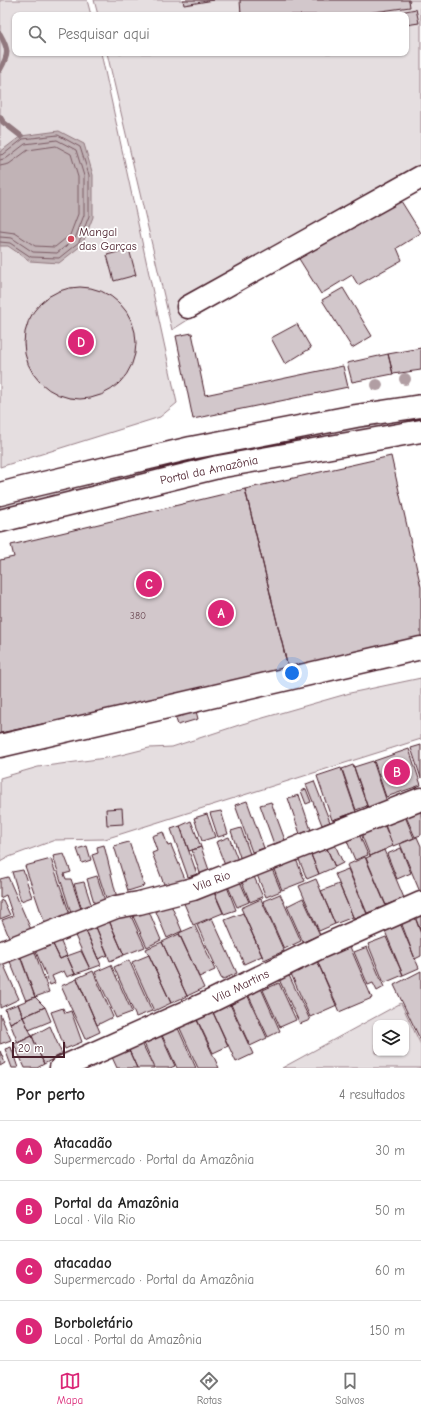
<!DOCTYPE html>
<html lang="pt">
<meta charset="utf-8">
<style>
body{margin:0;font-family:"Comic Neue",sans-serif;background:#f2f2f2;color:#222}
.controls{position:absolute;right:12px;bottom:12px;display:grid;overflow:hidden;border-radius:8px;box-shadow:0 1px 3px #0004}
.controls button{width:36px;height:36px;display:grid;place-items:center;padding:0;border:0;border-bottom:1px solid #e0e0e0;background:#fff;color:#222;font:20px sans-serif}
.scale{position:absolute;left:12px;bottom:10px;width:53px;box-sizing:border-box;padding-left:4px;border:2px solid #4a1f2b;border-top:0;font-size:11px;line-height:14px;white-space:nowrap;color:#4a1f2b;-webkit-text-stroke:3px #fff;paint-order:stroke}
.you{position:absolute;left:292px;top:673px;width:14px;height:14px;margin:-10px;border:3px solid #fff;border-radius:50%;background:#1a73e8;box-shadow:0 0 0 6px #1a73e833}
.badge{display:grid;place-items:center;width:26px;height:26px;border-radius:50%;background:#db2777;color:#fff;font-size:13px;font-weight:700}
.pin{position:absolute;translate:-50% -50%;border:2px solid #fff;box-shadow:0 1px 4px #0006}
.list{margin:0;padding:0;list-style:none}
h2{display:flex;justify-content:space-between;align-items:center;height:52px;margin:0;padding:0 16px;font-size:17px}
h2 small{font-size:13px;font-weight:400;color:#767676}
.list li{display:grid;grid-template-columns:26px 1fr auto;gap:12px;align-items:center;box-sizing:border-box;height:60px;padding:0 16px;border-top:1px solid #e0e0e0}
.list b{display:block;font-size:15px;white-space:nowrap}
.list p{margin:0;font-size:13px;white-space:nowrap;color:#767676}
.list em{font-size:13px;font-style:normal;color:#767676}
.icon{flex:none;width:22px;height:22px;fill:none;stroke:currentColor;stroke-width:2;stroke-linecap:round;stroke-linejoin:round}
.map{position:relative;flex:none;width:421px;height:1068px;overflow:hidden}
.search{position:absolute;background:#fff;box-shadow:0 1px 3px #0004;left:12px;right:12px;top:12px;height:44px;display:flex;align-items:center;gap:10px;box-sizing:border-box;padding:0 14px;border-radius:8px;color:#767676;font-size:15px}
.sheet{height:292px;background:#fff}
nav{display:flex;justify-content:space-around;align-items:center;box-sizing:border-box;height:56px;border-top:1px solid #e0e0e0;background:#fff;font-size:11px;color:#767676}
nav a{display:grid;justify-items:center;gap:2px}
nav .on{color:#db2777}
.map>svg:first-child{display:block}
</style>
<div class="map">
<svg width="421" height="1068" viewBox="0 0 421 1068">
<rect width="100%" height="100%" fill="#fff"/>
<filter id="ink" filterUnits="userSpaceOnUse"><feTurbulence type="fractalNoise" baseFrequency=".025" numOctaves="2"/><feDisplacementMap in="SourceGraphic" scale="8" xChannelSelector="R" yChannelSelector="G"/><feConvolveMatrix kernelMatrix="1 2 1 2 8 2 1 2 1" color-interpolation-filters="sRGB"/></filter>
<g filter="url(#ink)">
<path fill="#e5dee0" stroke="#987e86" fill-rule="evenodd" d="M0 0H87L91 15H15V53H101L177 403 160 417 0 467Z
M94 0H421V171L172 330 107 53H406V15H98Z
M421 414V423L0 513V498L12 494Z
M421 678V739L105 839 55 840 9 857 0 862V778L38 767 113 757 149 748 172 747 242 724 350 693Z
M401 1003 421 1045V1068H282ZM376 1023H406V1053H376Z"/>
<path fill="#c1b3b6" stroke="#91787e" d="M59 131 84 144 93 175V217L82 245 59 263 30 261 8 246H0V152L21 136Z"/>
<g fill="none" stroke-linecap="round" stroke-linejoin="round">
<path stroke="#7a5a63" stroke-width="1" d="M0 155 4 154 23 139 58 135 80 147 89 175V216L79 242 59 258 31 257 10 243 0 242
M0 160 7 158 25 144 57 140 76 150 84 176V215L75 239 57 253 33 252 12 238 0 237
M0 166 9 164 28 150 56 146 71 154 78 177V214L70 235 55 247 35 246 15 233 0 231"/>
<path stroke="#91787e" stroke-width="5.5" d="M0 34C9 50 9 54 0 70
M0 117 3 122 21 136"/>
</g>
<path fill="#d2c7cb" stroke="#4a1f2b" d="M183 0H214L184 5Z
M240 0H409L410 7 353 15H241Z
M416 9 419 23 406 25V15H401L400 12Z
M396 193 421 233 397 248 402 260 358 285 352 275 321 294 296 254Z
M129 249 136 275 114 281 107 255Z
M24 343a56 56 0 1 1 112 0a56 56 0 1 1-112 0Z
M343 288 372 336 352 348 322 300Z
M297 324 311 348 285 364 271 338Z
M192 333 205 395 343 366 348 387 193 419 176 336Z
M421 348V370L393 374 388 354Z
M388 354 393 374 352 382 347 363Z
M391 456 421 587V640L289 672 245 489Z
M245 489 289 672 0 733V560L14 557 11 545Z
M195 707 198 719 178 725 174 713Z
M421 745V778L411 748Z
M409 749 421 785 386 797 374 761Z
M373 761 387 802 368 808 354 767Z
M353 765 367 806 356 810 342 769Z
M341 768 356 812 332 820 317 776Z
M314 781 330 822 322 825 306 784Z
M306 789 311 802 306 804 301 791Z
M299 795 311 830 300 834 288 798Z
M247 801 264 848 252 852 235 805Z
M271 802 285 840 274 844 260 805Z
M421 805V835L415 837 403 810Z
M122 808 123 824 107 825 106 809Z
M402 809 414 838 393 846 382 817Z
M221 811 228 834 218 837 210 813Z
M207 814 215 837 202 841 194 818Z
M381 817 393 846 370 856 358 826Z
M191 821 201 847 189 851 180 826Z
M180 826 197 874 188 877 171 829Z
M241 828 251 857 241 860 231 831Z
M357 829 368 855 355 860 344 834Z
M163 832 168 846 171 845 185 879 165 887 152 853 157 851 152 836Z
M229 837 239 863 226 868 216 842Z
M417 837 421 846V891L420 892 400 844Z
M333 840 343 863 335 867 325 844Z
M129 842 144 886 128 891 114 846Z
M325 844 335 867 319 874 309 850Z
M104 845 118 902 108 904 92 855 98 853 97 847Z
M87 846 91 860 82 863 77 849Z
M201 847 210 873 201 876 192 850Z
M401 848 411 873 397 879 387 854Z
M309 850 319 874 307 879 297 855Z
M384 850 404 898 386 905 366 858Z
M293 852 305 881 282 890 271 862Z
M64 854 71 872 64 874 66 879H71L82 912 71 913 53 856Z
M365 857 386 906 367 913 347 865Z
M51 859 71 918 46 927 25 866Z
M270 864 281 891 266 897 255 870Z
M348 869 367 914 354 919 335 874Z
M23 870 32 897 21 901 12 872Z
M252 872 263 897 250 902 240 877Z
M97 876 107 907 96 909 87 879Z
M8 877 33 934 11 942 2 920 13 916 6 895 0 898V879Z
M238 877 249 902 237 907 226 882Z
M316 879 335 924 319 931 299 886Z
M84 882 93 910 83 913 74 884Z
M226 884 236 910 224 914 213 889Z
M339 884 353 917 335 924 321 891Z
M212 888 223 913 193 925 183 901Z
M280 894 301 941 284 949 263 901Z
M303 898 320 935 303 942 287 906Z
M261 899 284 951 264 960 241 908Z
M3 900 10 915 0 919V901Z
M169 900 182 931 167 938 154 907Z
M127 907 145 947 124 955 107 916Z
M148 909 161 940 147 947 132 914Z
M421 909V932L413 912Z
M243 913 262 956 244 964 225 920Z
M107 916 124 955 110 961 93 920Z
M415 917 421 934V956L415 959 401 922Z
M212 918 237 973 222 980 197 925Z
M93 920 108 955 98 959 83 924Z
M400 923 419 968 403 975 384 929Z
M83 924 101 965 90 969 72 929Z
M195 926 215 970 199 977 179 933Z
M179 934 204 988 187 996 162 942Z
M58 935 67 956 60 959 50 938Z
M386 937 403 975 384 983 368 944Z
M50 938 60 959 67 956 75 974 67 977 64 971 52 976 55 983 50 985 33 945Z
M162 942 187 996 171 1003 146 949Z
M348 942 372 998 339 1012 315 956Z
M33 947 49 992 35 997 19 952Z
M367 947 384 987 377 991 373 983 368 985 354 952Z
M81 951 90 969 75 974 67 956Z
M19 954 35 997 26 1001 9 959Z
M149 955 171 1003 154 1011 132 962Z
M315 956 337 1005 310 1017 288 967Z
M129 960 152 1011 136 1017 114 967Z
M2 961 19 999 0 1008V962Z
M111 965 132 1012 116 1018 95 972Z
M286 969 310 1020 300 1024 276 973Z
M93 971 113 1017 97 1025 77 978Z
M421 971V1041L394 985Z
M77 979 100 1032 85 1039 61 986Z
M279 983 296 1020 280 1027 263 990Z
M260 986 280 1031 268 1037 247 992Z
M246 992 267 1038 250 1046 229 1000Z
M35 997 45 1007 23 1017 18 1004Z
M228 1000 253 1054 236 1062 211 1008Z
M18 1004 23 1017 10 1023 5 1009Z
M45 1007 51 1021 29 1030 23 1017Z
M63 1008 65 1013 71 1011 82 1042 65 1049 51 1012Z
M211 1008 228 1046 213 1053 195 1015Z
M0 1014 11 1040 0 1044Z
M195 1016 219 1068H198L178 1024Z
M23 1017 32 1036 18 1043 10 1023Z
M50 1026 62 1054 44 1064 32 1036Z
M177 1026 196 1068H177L161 1033Z
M160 1033 175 1066 170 1068H155L143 1041Z
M32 1036 44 1064 37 1068H25L14 1044Z
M141 1041 154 1068H137L128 1048Z
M11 1047 18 1068H12L5 1049Z
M128 1048 137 1068H117L111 1055Z
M0 1051 5 1063 0 1066Z"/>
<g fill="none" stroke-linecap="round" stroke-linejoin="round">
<g stroke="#4a1f2b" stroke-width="25">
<path id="minor" d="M188 307 421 177
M0 494 23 488 191 448 356 416 421 406
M0 521 218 467 421 431
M0 746 421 648
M0 953 116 907 139 903 193 889 421 799
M61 1068 209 1002 321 947 421 903"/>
</g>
<use href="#minor" stroke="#fff" stroke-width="22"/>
</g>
<g fill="#b19ea3">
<circle cx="405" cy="379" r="6"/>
<circle cx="377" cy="385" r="6"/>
</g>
</g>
<circle fill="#d1495b" stroke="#fff" stroke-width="1.5" cx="71" cy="239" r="4"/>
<g text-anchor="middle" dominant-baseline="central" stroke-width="3.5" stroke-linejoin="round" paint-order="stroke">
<g font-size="10" fill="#6c4953">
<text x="138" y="616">380</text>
</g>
<g font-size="12" fill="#4a1f2b" stroke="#fff" text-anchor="start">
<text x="79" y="232">Mangal<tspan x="79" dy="14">das Garças</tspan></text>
</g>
<g font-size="12" fill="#4a1f2b" stroke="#fff">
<text transform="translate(209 470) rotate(-12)">Portal da Amazônia</text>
<text transform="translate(212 881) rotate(-21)">Vila Rio</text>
<text transform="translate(241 986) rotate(-26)">Vila Martins</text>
</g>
</g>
</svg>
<div class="controls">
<button><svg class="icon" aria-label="layers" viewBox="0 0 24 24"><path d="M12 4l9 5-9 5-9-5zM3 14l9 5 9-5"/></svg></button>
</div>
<div class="scale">20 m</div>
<div class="you"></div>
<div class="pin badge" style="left:221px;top:613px">A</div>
<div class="pin badge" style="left:397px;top:772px">B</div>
<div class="pin badge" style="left:149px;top:584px">C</div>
<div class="pin badge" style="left:81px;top:342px">D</div>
<div class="search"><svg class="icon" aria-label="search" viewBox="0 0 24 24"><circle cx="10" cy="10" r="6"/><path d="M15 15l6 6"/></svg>Pesquisar aqui</div>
</div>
<section class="sheet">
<h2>Por perto<small>4 resultados</small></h2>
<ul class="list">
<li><span class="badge">A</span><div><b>Atacadão</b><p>Supermercado · Portal da Amazônia</p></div><em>30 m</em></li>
<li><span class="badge">B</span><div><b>Portal da Amazônia</b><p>Local · Vila Rio</p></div><em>50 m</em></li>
<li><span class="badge">C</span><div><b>atacadao</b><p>Supermercado · Portal da Amazônia</p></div><em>60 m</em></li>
<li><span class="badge">D</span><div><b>Borboletário</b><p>Local · Portal da Amazônia</p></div><em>150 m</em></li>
</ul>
</section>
<nav>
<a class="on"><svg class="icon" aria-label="map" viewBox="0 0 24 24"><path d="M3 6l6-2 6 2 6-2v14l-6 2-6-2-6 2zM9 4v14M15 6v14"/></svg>Mapa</a>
<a><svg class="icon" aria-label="directions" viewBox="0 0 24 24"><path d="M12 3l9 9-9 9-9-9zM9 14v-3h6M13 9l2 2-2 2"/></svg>Rotas</a>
<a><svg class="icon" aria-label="saved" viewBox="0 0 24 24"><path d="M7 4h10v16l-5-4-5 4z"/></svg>Salvos</a>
</nav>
